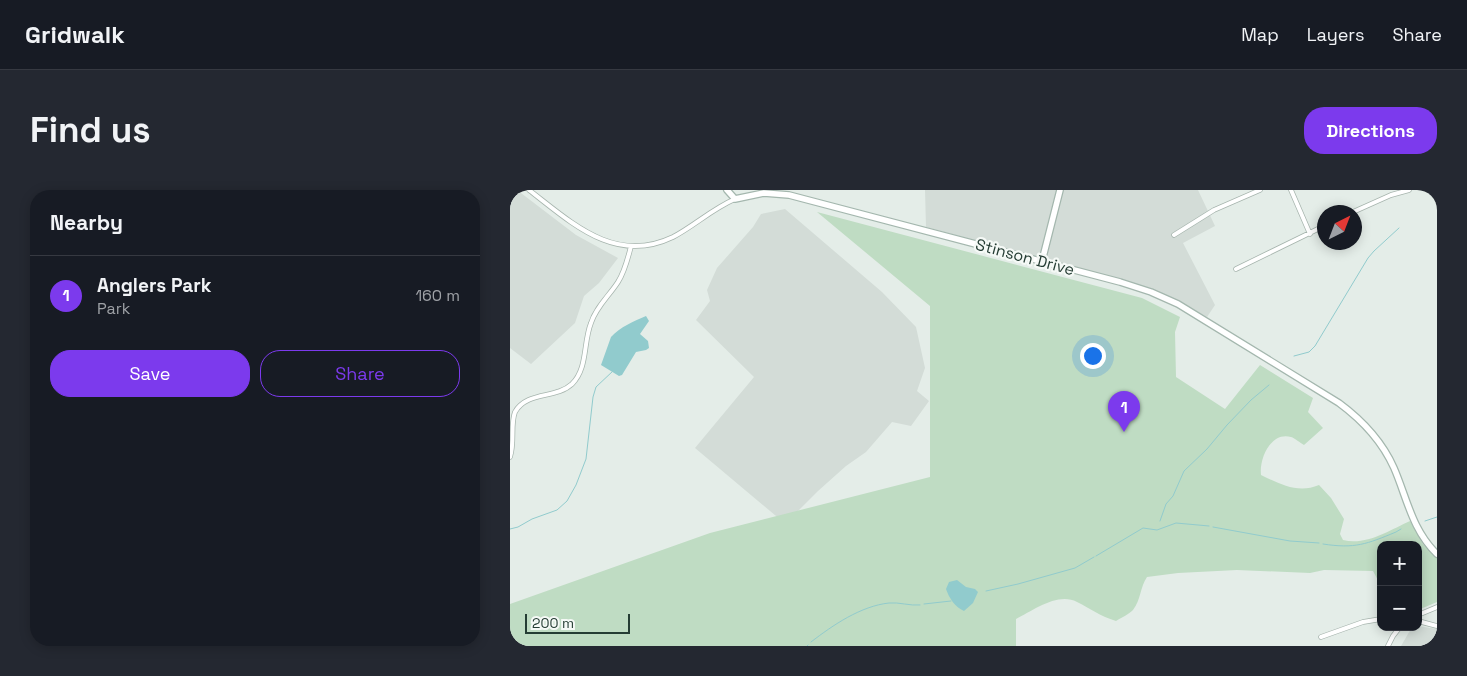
<!DOCTYPE html>
<meta charset="utf-8">
<style>
body{margin:0;font-family:"Space Grotesk",sans-serif;background:#242831;color:#f1f3f6}
.controls{position:absolute;right:15px;bottom:15px;display:grid;overflow:hidden;border-radius:10px;box-shadow:0 2px 12px #0003}
.controls button{width:45px;height:45px;display:grid;place-items:center;padding:0;border:0;border-bottom:1px solid #363941;background:#171b24;color:#f1f3f6;font:25px sans-serif}
.compass{position:absolute;left:807px;top:15px;width:45px;height:45px;border-radius:50%;background:#171b24;box-shadow:0 2px 12px #0003;rotate:42deg}
.scale{position:absolute;left:15px;bottom:12px;width:105px;box-sizing:border-box;padding-left:5px;border:2px solid #253d34;border-top:0;font-size:14px;line-height:18px;white-space:nowrap;color:#253d34;-webkit-text-stroke:4px #f5f9f6;paint-order:stroke}
.you{position:absolute;left:582px;top:165px;width:18px;height:18px;margin:-12px;border:4px solid #fff;border-radius:50%;background:#1a73e8;box-shadow:0 0 0 8px #1a73e833}
.badge{display:grid;place-items:center;width:32px;height:32px;border-radius:50%;background:#7c3aed;color:#fff;font-size:16px;font-weight:700}
.pin{position:absolute;translate:-50% -41px;filter:drop-shadow(0 1px 2px #0008)}
.pin::after{content:'';position:absolute;top:26px;width:18px;height:15px;background:inherit;clip-path:polygon(0 0,100% 0,50% 100%)}
.list{margin:0;padding:0;list-style:none}
h2{display:flex;justify-content:space-between;align-items:center;height:65px;margin:0;padding:0 20px;font-size:21px}
h2 small{font-size:16px;font-weight:400;color:#9ea1a6}
.list li{display:grid;grid-template-columns:32px 1fr auto;gap:15px;align-items:center;box-sizing:border-box;height:80px;padding:0 20px;border-top:1px solid #363941}
.list b{display:block;font-size:19px;white-space:nowrap}
.list p{margin:0;font-size:16px;white-space:nowrap;color:#9ea1a6}
.list em{font-size:16px;font-style:normal;color:#9ea1a6}
.actions{display:flex;gap:10px;padding:15px 20px}
.actions a{flex:1;padding:11px 0;border:1px solid #7c3aed;border-radius:20px;text-align:center;font-size:18px;color:#7c3aed}
.actions .main{background:#7c3aed;color:#fff}
.map{position:relative;flex:none;width:927px;height:456px;overflow:hidden;border-radius:20px}
header{display:flex;align-items:center;gap:30px;box-sizing:border-box;height:70px;padding:0 25px;background:#171b24;border-bottom:1px solid #363941}
header strong{font-size:24px}
nav{display:flex;gap:28px;margin-inline-start:auto;font-size:18px}
.intro{display:flex;align-items:center;justify-content:space-between;box-sizing:border-box;height:120px;padding:0 30px}
h1{margin:0;font-size:35px}
.button{padding:12px 22px;border-radius:20px;background:#7c3aed;color:#fff;font-size:18px;font-weight:700}
main{display:flex;gap:30px;padding:0 30px}
aside{flex:1;background:#171b24;border-radius:20px;box-shadow:0 2px 12px #0003}
.map>svg:first-child{display:block}
</style>
<header>
<strong>Gridwalk</strong>
<nav><a>Map</a><a>Layers</a><a>Share</a></nav>
</header>
<div class="intro"><h1>Find us</h1><a class="button">Directions</a></div>
<main>
<aside>
<h2>Nearby<small></small></h2>
<ul class="list">
<li><span class="badge">1</span><div><b>Anglers Park</b><p>Park</p></div><em>160 m</em></li>
</ul>
<div class="actions"><a class="main">Save</a><a>Share</a></div>
</aside>
<div class="map">
<svg width="927" height="456" viewBox="0 0 927 456">
<rect width="100%" height="100%" fill="#e4ede8"/>
<path fill="#d3dcd7" d="M0 0H7L66 45 108 68 89 93 74 106 65 133 21 174 0 158Z
M415 0H688L705 36 673 53 705 115 697 127 674 114 633 96 416 37Z
M275 19 372 102 406 137 415 178 407 201 419 211 401 236 382 232 356 262 336 276 308 301 284 325 272 331 185 258 244 187 186 130 200 111 197 100 207 78 243 37 251 24Z
M908 436 927 439V456H891L902 437H908Z"/>
<path fill="#bfdcc3" d="M307 22 632 108 670 127 665 142 666 187 715 219 750 175 803 208 798 222 813 238 794 255C790 253 785 248 781 247 761 241 749 269 751 285 770 294 788 304 809 295L821 308 834 329 830 344 833 350C856 356 880 340 900 331L913 354 927 368V412L908 420V355H871V396L863 381 814 380 800 383 727 380 668 383 637 387C630 397 631 410 623 420 619 424 611 428 606 431 590 426 581 419 567 412 548 402 524 420 506 429V456H0V414L200 343 420 287V116Z"/>
<path fill="#91cbcd" d="M136 126 139 131 130 144 138 151 139 158 136 160 126 162 112 185 109 186 91 175 101 147C110 137 124 131 136 126Z
M447 390 456 397 465 399 468 402 463 413 454 421C445 417 439 408 436 399L439 392Z"/>
<g fill="none" stroke-linecap="round" stroke-linejoin="round">
<path stroke="#91cbcd" stroke-width="1" d="M784 166 799 162 805 156 858 68 864 61 889 38
M650 331 656 314 663 306 674 281 697 259 717 235 741 210 759 195
M915 331 927 327
M703 337 780 351 809 353
M0 339 8 337 22 329 47 320 57 311 66 295 76 269 83 207 86 197 103 181
M813 354C845 359 857 354 886 342L891 339
M586 366 633 338 647 340 666 333 699 336
M476 401 508 394 565 378 584 367
M414 414 441 411
M301 452C323 435 351 416 379 413 389 412 400 416 410 415
M297 456 298 455"/>
<g stroke="#a7b5ae" stroke-width="5.5">
<path id="street" d="M19 0C62 33 105 75 163 47 184 36 202 19 225 9
M781 0 800 44
M843 22 881 5 899 0
M664 45 704 20 750 0
M726 79 814 36
M0 267C5 252 0 235 5 222 17 201 46 209 62 194 78 178 73 153 81 133 86 117 99 106 108 92 115 81 118 68 121 56
M908 425 927 417
M908 431 927 436
M811 447 853 432 871 429
M878 456 883 446 890 437"/>
</g>
<g stroke="#a4b7ae" stroke-width="8">
<path id="secondary" d="M217 0 225 9 254 3 279 5 610 92 641 102 668 114 829 213C852 230 872 251 884 278 897 308 902 340 927 364
M532 71 550 0"/>
</g>
<use href="#street" stroke="#fff" stroke-width="4"/>
<use href="#secondary" stroke="#fff" stroke-width="5.5"/>
</g>
<g text-anchor="middle" dominant-baseline="central" stroke-width="4.5" stroke-linejoin="round" paint-order="stroke">
<g font-size="16" fill="#253d34" stroke="#f5f9f6">
<text transform="translate(515 67) rotate(15)">Stinson Drive</text>
</g>
</g>
</svg>
<div class="controls">
<button>+</button>
<button>−</button>
</div>
<svg class="compass" viewBox="-18 -18 36 36"><path d="M0-13l5 13h-10z" fill="#e53935"/><path d="M0 13l5-13h-10z" fill="#9ea1a6"/></svg>
<div class="scale">200 m</div>
<div class="you"></div>
<div class="pin badge" style="left:614px;top:242px">1</div>
</div>
</main>
